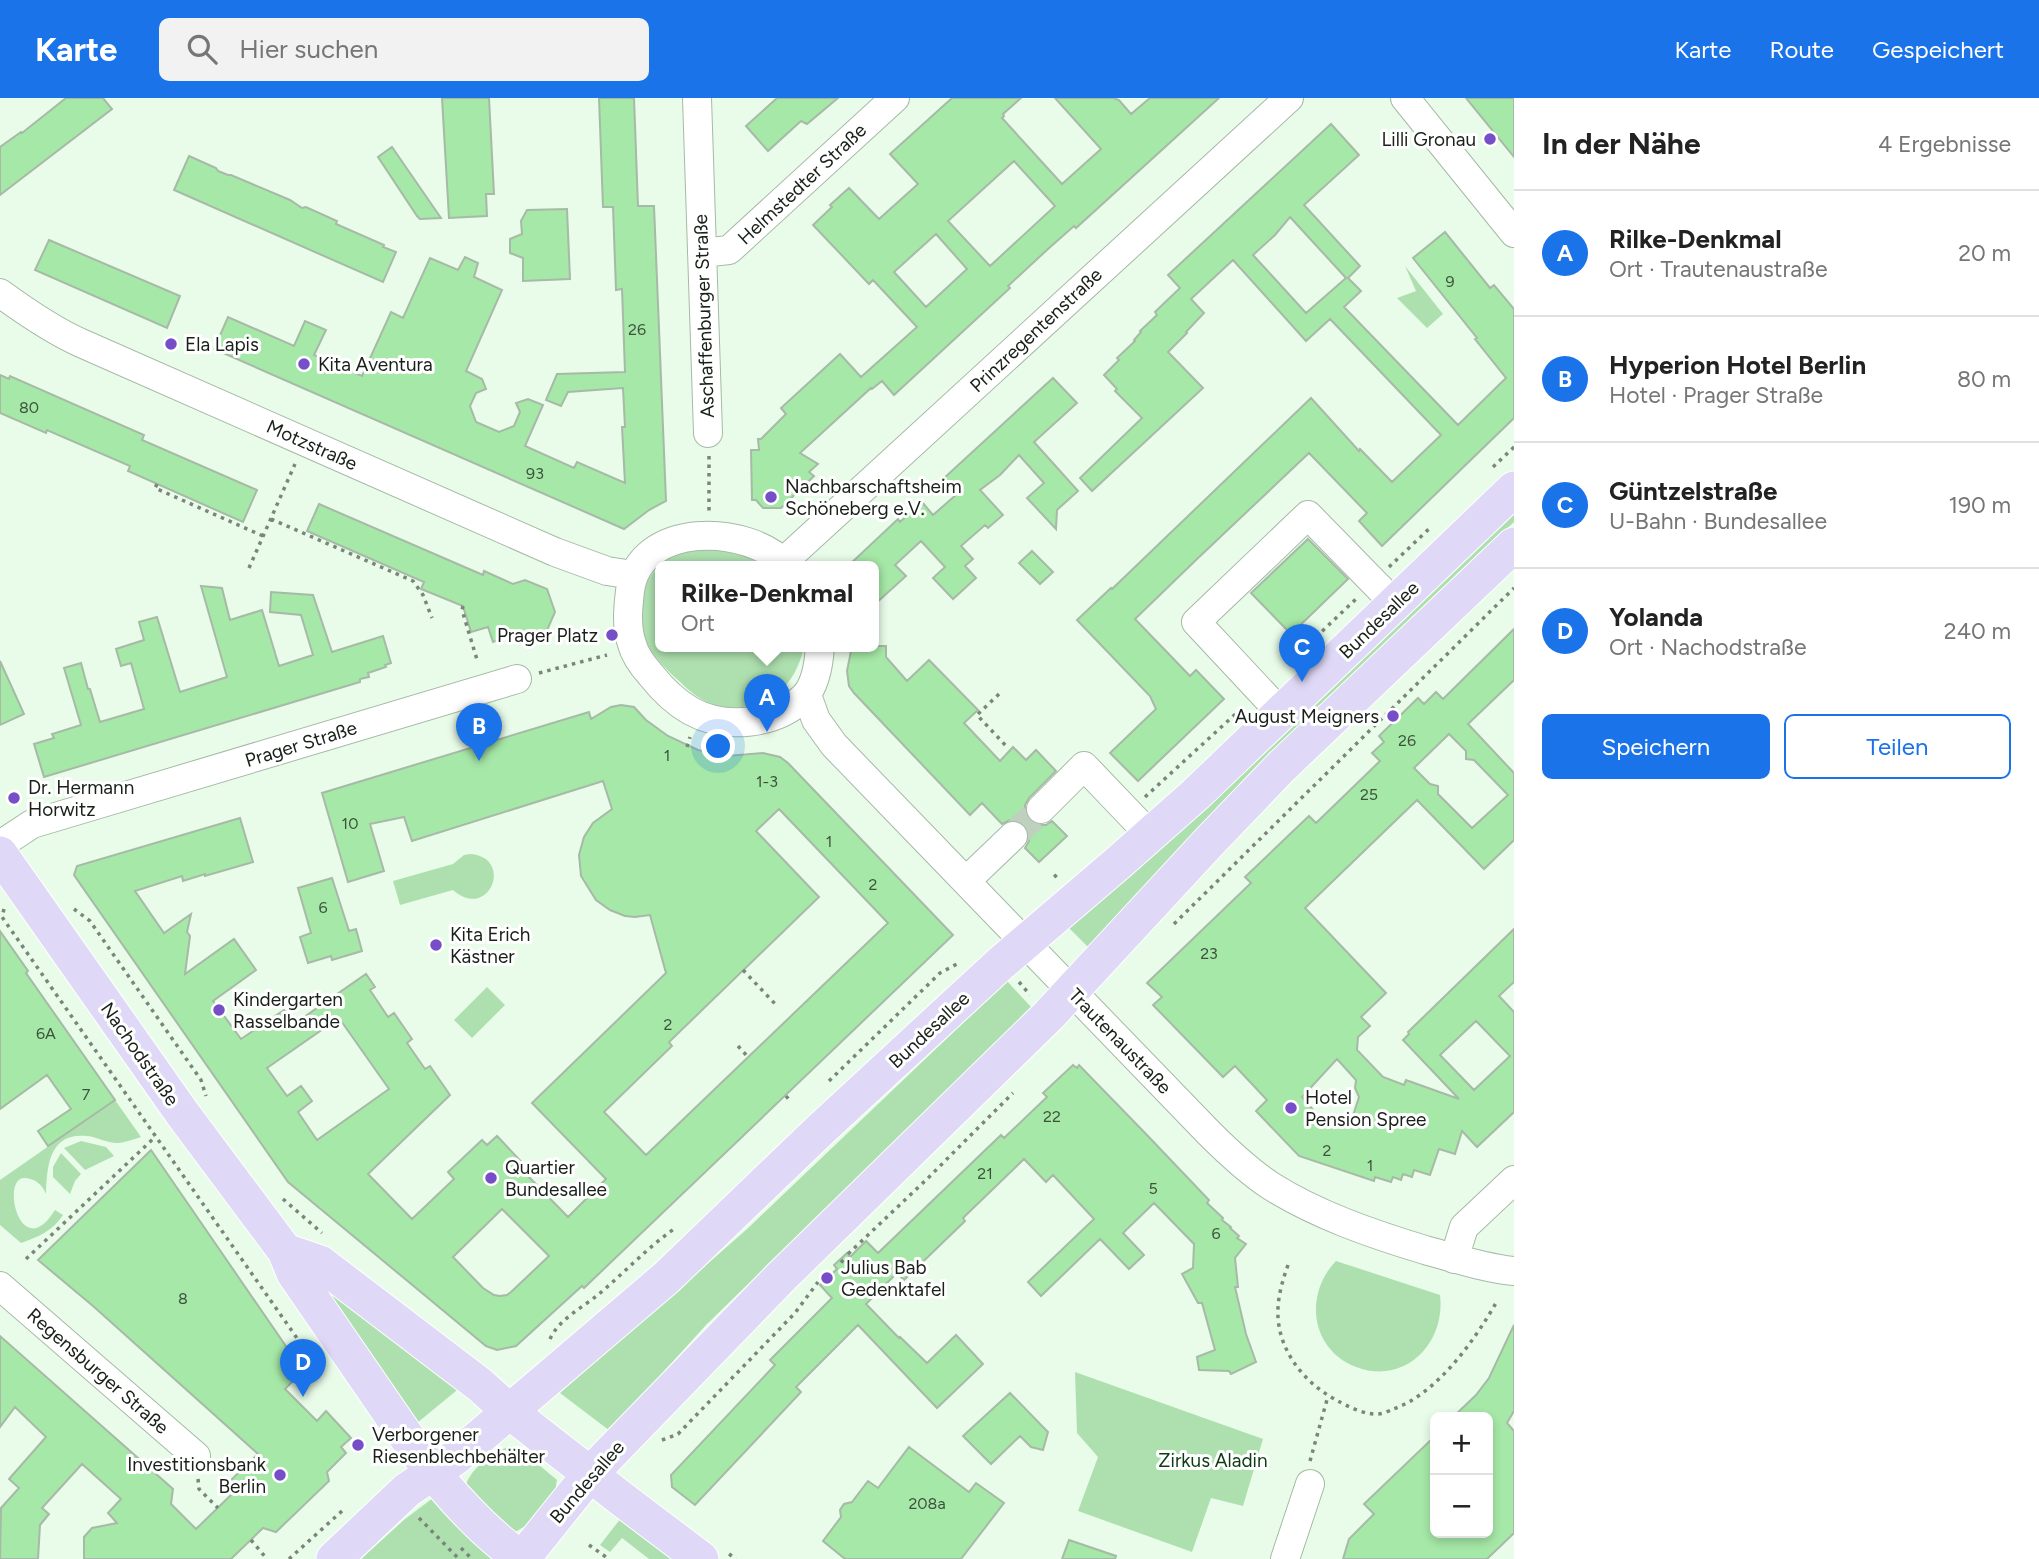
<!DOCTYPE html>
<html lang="de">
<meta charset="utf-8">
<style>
body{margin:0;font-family:Figtree,sans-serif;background:#f2f2f2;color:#222}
.controls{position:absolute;right:21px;bottom:21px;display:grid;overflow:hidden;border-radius:10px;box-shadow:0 4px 10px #0003}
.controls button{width:63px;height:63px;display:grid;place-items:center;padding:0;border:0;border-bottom:2px solid #e0e0e0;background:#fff;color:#222;font:35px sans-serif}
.you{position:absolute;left:719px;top:649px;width:24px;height:24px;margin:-18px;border:5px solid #fff;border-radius:50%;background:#1a73e8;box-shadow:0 0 0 10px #1a73e833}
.badge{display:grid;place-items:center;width:46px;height:46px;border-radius:50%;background:#1a73e8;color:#fff;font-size:23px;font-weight:700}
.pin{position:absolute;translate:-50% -58px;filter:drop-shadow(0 2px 4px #0008)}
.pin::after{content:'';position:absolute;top:37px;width:24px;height:21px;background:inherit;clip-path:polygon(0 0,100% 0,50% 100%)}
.popup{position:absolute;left:655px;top:463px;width:224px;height:91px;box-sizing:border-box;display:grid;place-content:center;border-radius:10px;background:#fff;filter:drop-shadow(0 2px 5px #0005);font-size:23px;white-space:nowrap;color:#767676}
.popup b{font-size:26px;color:#222}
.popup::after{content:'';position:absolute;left:50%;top:100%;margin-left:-14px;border:14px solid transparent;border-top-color:#fff}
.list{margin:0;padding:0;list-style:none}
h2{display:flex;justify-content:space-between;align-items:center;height:91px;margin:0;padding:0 28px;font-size:30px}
h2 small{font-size:23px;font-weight:400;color:#767676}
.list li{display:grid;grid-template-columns:46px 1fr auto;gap:21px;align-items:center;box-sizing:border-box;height:126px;padding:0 28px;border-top:2px solid #e0e0e0}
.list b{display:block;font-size:26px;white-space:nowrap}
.list p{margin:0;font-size:23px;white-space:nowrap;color:#767676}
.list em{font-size:23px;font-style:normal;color:#767676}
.actions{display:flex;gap:14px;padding:21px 28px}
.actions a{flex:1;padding:16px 0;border:2px solid #1a73e8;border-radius:10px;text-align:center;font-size:24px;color:#1a73e8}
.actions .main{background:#1a73e8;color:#fff}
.icon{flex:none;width:38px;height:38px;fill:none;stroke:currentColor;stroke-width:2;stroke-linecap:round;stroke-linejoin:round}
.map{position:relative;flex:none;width:1514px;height:1461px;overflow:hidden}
header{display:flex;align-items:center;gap:42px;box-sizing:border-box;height:98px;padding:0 35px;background:#1a73e8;color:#fff}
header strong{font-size:33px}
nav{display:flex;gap:38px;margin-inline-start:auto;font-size:24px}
.search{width:490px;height:63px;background:#f2f2f2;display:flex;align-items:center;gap:18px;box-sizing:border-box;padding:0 24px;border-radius:10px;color:#767676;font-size:26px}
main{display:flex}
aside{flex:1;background:#fff}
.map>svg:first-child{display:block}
</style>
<header>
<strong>Karte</strong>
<div class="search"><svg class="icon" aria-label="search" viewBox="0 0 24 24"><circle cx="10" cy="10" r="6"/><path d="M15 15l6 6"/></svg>Hier suchen</div>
<nav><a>Karte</a><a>Route</a><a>Gespeichert</a></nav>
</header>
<main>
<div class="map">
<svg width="1514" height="1461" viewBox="0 0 1514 1461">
<rect width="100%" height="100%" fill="#e9fce9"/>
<path fill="#aee0af" d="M1405 168 1443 216 1427 230 1397 200 1416 193Z
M1514 416V424L1239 690 1089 850 1068 829 1233 684Z
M699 446 746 457 761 468H660V548H804C800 569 789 590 769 600 753 609 736 612 718 608 702 604 689 593 678 582 669 574 659 564 652 554 635 527 636 488 661 466 672 456 686 452 699 446Z
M470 756C515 759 489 824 453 792L400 807 393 783 453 766 464 757Z
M1007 883 1032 910 706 1227 610 1333 560 1295 746 1132Z
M487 889 505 907 472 940 454 922Z
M115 1002 141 1039C134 1041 126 1044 119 1045 108 1046 98 1039 87 1038 49 1034 47 1068 46 1096 42 1086 35 1081 25 1080 0 1078 20 1168 55 1112L63 1117C53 1133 38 1139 21 1145L0 1127V1082Z
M81 1043 106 1049 114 1058 85 1072 64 1050Z
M61 1055 81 1076 75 1083 70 1096 53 1079V1069Z
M1336 1163 1440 1197C1446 1245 1405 1288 1356 1269 1310 1251 1304 1196 1336 1163Z
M311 1174 462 1288 417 1325Z
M1075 1274 1263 1341 1243 1408 1211 1400 1192 1454 1078 1413 1098 1359 1077 1335Z
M511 1348 521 1352 557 1382C556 1386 556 1390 555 1394 551 1405 524 1434 512 1434L466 1387C471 1370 494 1353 511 1348Z
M433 1400 468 1439 493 1461H361L405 1421Z
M621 1420 673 1461H649L622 1440 610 1454 600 1447Z"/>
<path fill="#a6e8a7" stroke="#a7b9a7" stroke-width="2" fill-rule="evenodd" d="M66 0H103L112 11 0 97V49L21 34 22 35Z
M442 0H489L494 96H486L487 118 449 120Z
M599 0H634L638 108H654L666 403 649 412 624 431 214 251 228 219 294 248 305 223 326 232 314 257 362 278 391 214 403 220 430 160 458 172 465 159 478 165 474 179 502 192 466 273 482 281 486 291 476 295 470 308 476 324 499 334 514 328 520 314 516 305 528 301 543 307 525 348 574 370 577 364 625 385 622 329H625L623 290 568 294 561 308 546 302 557 276 625 274 622 191 616 192 613 109H603Z
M777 0H838L807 26 801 23 768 53 746 28Z
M952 0H1021L1003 16 1004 18 1002 20 1062 86 1101 51 1055 0H1113L1119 2 1131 16 1150 0H1219L1076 130 1074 128 1048 151 1008 188 1010 190 894 297 882 283 872 291 871 290 800 355 818 366 809 374 814 378 781 410H763L756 402H752L751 352H759L758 341H761L786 316 781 310 840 256 861 279 917 229 873 182 869 186 813 127 832 109 830 107 849 90 879 121 918 86 890 56ZM1014 63 1055 108 990 168 948 123ZM936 136 967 171 926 209 894 174Z
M1466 0H1514V59Z
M1331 26 1359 57 1304 107 1360 168 1348 180 1361 193 1344 209 1458 327 1506 280 1475 241 1477 240 1413 160 1445 134 1490 190 1494 187 1514 211V320L1382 448 1359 423 1367 415 1309 355 1196 462 1135 521 1190 578 1196 572 1224 601 1138 683 1110 655 1156 611 1150 598 1077 522 1111 490 1112 491 1311 300 1359 353 1360 351 1392 384 1441 337 1330 221 1306 243 1233 162 1191 201 1204 215 1186 234 1187 235 1168 254 1203 290 1092 393 1080 380 1142 320 1115 293 1117 291 1104 277 1119 262 1117 260 1135 243 1134 242 1141 234 1140 233 1157 217 1155 214 1180 190 1168 177ZM1290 119 1346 180 1306 215 1253 157 1275 137Z
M392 49 441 120 420 121 417 118 378 59Z
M189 58 216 70 218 73 228 77H231L290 102 302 110 306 109 337 123 336 126 384 147 383 149 396 154 383 184 174 92Z
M567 111 570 181 523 183V160L510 155V141L522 136 521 123 527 112Z
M49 142 180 198 167 230 35 172Z
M0 277 9 281 10 278 144 337 142 342 257 392 243 424 128 373 130 368 47 332 46 335 0 315Z
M1053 280 1077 305 1034 344 1078 393 1057 412 1056 431 1027 400 1044 385 1019 357 1000 377 980 392 1003 417 988 430 985 427 961 448 973 461 965 468 976 480 953 501 933 480 945 469 921 443 895 467 906 478 874 507V468H848L898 421 900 424 922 404 933 417 957 396 943 381Z
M319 406 483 477 484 473 513 486 525 482 547 491 555 514 545 537 521 543 510 538 493 544 488 529 471 534 463 508 421 491 424 484 307 433Z
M1308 441 1348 481 1291 536 1251 495Z
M1032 453 1053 474 1040 486 1019 465Z
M201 488 222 490 230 522 262 512 279 568 313 557 301 517 270 514 271 494 313 497 332 554 383 538 391 565 385 567 386 569 368 575 369 579 360 581V584L44 679 34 646 54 640 52 636 81 627 64 570 81 565 88 591H90L100 624 144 611 131 565 121 568 116 551 144 542 139 524 157 519 180 594 227 579Z
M1514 531V582L1468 626 1514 675V742L1484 771 1417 702 1305 810 1386 895 1361 919 1370 928 1358 939 1357 952 1383 979 1404 987 1406 982 1459 1001 1403 942 1409 936 1408 934 1514 831V884L1499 898 1514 914V1014L1477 1049 1462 1033 1455 1056 1439 1051 1430 1077 1414 1072 1412 1079 1403 1076 1401 1082 1393 1079 1391 1084 1375 1079 1374 1083 1299 1058 1256 1013 1267 1002 1235 968 1223 979 1153 907 1162 899 1147 885 1251 785 1245 779 1309 718 1316 725 1380 663 1372 655 1384 644 1379 638 1418 600 1424 606 1436 594 1443 601ZM1449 636 1466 653V661L1474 662 1508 697 1472 730 1438 696V688L1430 686 1414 670ZM1476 923 1510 958 1474 992 1440 957ZM1337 961 1356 982 1355 990 1359 999 1349 1030 1320 1020 1302 999Z
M852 548H886V559L907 583 929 562 978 612 964 625 1000 663 1013 649 1026 662 1036 652 1056 673 1029 700 1025 707V716L1030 723 1037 727H1046L1052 723 1067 738 1039 764 1025 750 1029 743V735L1024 726 1017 722H1010L1002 726 982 705 970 717 854 595 849 588 847 573Z
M0 563 24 616 0 627Z
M621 607 634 609 646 622 668 638 698 652 726 658 763 655 780 659 788 665 953 837 584 1190 582 1188 516 1248 497 1252 486 1248 288 1084 74 777 77 768 240 720 253 764 205 778V776L183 783 182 778 135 793 164 835 191 816 187 834 190 838 185 876 234 841 256 872 213 903 241 941 284 912 294 926 366 876 375 889 370 892 388 919 394 915 412 941 407 945 425 971 430 968 450 997 368 1076 412 1121 454 1081 448 1074 482 1042 487 1047 497 1038 532 1075 528 1078 568 1119 606 1081 532 1005 666 875 650 817 635 819 625 818 610 812 596 802 581 778 579 757 584 739 593 725 612 711 603 683 412 743 404 719 370 726 384 773 348 784 322 695 589 614 591 621 611 609ZM779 711 888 825 646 1057 604 1014 672 948 669 944 819 799 756 733ZM339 920 389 991 317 1042 298 1014 312 1003 301 988 287 998 267 970ZM502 1111 549 1158 511 1194 507 1197 500 1198 494 1197 483 1190 453 1159Z
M332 780 349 833 356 831 362 853 332 862 331 858 308 865 300 839 311 835 298 790Z
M0 833 28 873 26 875 115 1002 48 1048 38 1033 71 1011 47 977 0 1011Z
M1073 967 1077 970 1079 967 1146 1036 1209 1102 1207 1105 1223 1120 1222 1122 1231 1129 1230 1130 1239 1138 1237 1140 1246 1146 1235 1160 1238 1189H1235L1246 1236 1256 1264 1231 1276 1229 1273 1199 1272 1197 1259 1215 1252 1202 1205H1198L1182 1176 1193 1170 1194 1146 1154 1105 1123 1135 1144 1157 1129 1171 1100 1141 1041 1198 1028 1184 1094 1121 1053 1077 1046 1084 1024 1061 963 1120 965 1123 904 1182 897 1175 866 1206 899 1240 900 1239 927 1265 956 1237 983 1266 937 1310 858 1227 796 1289 801 1294 695 1407 672 1389 671 1377 775 1267 770 1262 832 1200 820 1187 837 1171 834 1167 847 1155 850 1159 866 1143 878 1155 1001 1037 1004 1040 1047 999 1043 995Z
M151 1052 303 1273 285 1291 317 1323 326 1313 351 1340 341 1349 346 1355 327 1374 329 1383 276 1434 263 1430 231 1461H84V1439L92 1430 117 1425 108 1415 121 1401 82 1366 42 1410 49 1416 40 1427 38 1461H0L1 1410 19 1390 9 1381 46 1339 15 1309 0 1329V1238L173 1391 171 1406 196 1431 232 1396 229 1384 258 1356 93 1208 38 1162Z
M1514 1227V1313L1507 1325 1514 1333V1435L1487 1461H1343L1349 1441 1374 1416 1364 1406 1435 1338V1435H1488V1319H1453L1476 1297 1489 1280Z
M1010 1295 1048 1334 1043 1352 1031 1349 1020 1338 991 1366 963 1338Z
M909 1349 969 1394 976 1385 1004 1405 961 1461H845L823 1443 841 1419 840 1412 844 1406 852 1404 868 1383 878 1390Z
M1069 1442 1116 1458 1115 1461H1062Z"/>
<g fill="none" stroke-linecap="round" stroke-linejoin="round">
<path stroke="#bfd0bf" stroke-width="28" stroke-dasharray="28 14" stroke-linecap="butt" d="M1013 738 1041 711"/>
<g stroke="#a6b9a6" stroke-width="30">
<path id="minor" d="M697 0 708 335
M1405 0 1514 135
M702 155 729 152 895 0
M0 195C26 214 52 232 81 245L555 454 607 473 633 477
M783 464 1289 0
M787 468C748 425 639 423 630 493 628 510 626 529 632 546 635 558 643 568 651 577 662 591 675 604 691 613 725 632 777 627 805 598 816 586 819 564 820 548
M807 597 816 622 834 647 1209 1035C1228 1054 1248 1073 1271 1088 1317 1117 1372 1136 1425 1152 1454 1160 1484 1170 1514 1173
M1281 615 1196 524 1308 417 1395 506
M1041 711 1084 668 1150 737
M0 747 32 726 517 581
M966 783 1013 738
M1454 1161 1464 1129 1514 1082
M0 1188 196 1358
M1285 1461 1310 1386"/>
</g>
<g stroke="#fff" stroke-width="37">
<path id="major" d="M0 756 182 1015 285 1153 294 1175 417 1354C445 1391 484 1435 522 1461
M285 1153 320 1165 480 1287 509 1313 623 1402 701 1461
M334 1461 407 1392 456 1359 666 1180 819 1033 1001 865 1118 765 1196 696 1514 391
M522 1461 590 1376 780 1180 1049 917 1209 744 1281 669 1514 447"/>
</g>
<path stroke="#7a867a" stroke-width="3.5" stroke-dasharray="3.5 5" stroke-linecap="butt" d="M709 358V414
M1493 369 1514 349
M157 386 155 390 263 438
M271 421 413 483 423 497 432 520
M1389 469 1432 428
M249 470 295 366
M463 508 462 512 478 565
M1316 539 1356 501
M539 575 607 557
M999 596 977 617 1008 650
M687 649 690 639
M1145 699 1242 610
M1054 779 1058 776
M4 811 2 819 299 1243 316 1259
M74 811 90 823 201 982 206 998
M1174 826 1514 490
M743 872 778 909
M1019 884 1030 897
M738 948 748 959
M829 983 940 875 957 866
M786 998 791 1004
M283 1101 322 1135
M848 1156 927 1081 1013 995
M26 1161 153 1041
M841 1162 849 1171
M1288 1167C1282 1184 1277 1201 1278 1219 1280 1256 1307 1287 1338 1303 1349 1309 1365 1317 1378 1316 1383 1316 1389 1313 1393 1311 1437 1296 1474 1243 1496 1205
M550 1241C559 1221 582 1210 599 1196 624 1175 647 1150 674 1131
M662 1342 678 1336 795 1215 818 1184
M1310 1363 1328 1298
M198 1381 199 1391 218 1410
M419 1420 459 1461
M251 1442 267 1461
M589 1447 606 1459
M461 1450 472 1461
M729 1456 736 1461
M289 1461 342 1413"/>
<use href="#minor" stroke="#fff" stroke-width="28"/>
<use href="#major" stroke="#dfd9f7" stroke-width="35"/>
</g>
<g fill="#764ec7" stroke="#fff" stroke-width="2.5">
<circle cx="1490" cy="41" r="7"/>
<circle cx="171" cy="246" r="7"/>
<circle cx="304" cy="266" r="7"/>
<circle cx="771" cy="399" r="7"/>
<circle cx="612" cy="537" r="7"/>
<circle cx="1393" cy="618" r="7"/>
<circle cx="14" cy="700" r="7"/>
<circle cx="436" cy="847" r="7"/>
<circle cx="219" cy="912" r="7"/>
<circle cx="1291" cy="1010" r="7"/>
<circle cx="491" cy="1080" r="7"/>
<circle cx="827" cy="1180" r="7"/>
<circle cx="358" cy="1347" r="7"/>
<circle cx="280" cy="1377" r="7"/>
</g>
<g text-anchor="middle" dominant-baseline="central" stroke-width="6" stroke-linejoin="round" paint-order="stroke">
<g font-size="16" fill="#3c523c">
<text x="1450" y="183">9</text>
<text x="637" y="231">26</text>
<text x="29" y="309">80</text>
<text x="535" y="375">93</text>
<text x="1407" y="642">26</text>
<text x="667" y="657">1</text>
<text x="767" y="683">1-3</text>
<text x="1369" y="696">25</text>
<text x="350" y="725">10</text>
<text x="829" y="743">1</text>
<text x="873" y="786">2</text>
<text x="323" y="809">6</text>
<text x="1209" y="855">23</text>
<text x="668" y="926">2</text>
<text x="46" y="935">6A</text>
<text x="86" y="996">7</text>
<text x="1052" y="1018">22</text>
<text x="1327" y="1052">2</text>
<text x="1370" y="1067">1</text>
<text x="985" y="1075">21</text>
<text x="1153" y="1090">5</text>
<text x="1216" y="1135">6</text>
<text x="183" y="1200">8</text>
<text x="927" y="1405">208a</text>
</g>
<g font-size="19" fill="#192019" stroke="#fff" text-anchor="start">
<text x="1476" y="41" text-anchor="end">Lilli Gronau</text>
<text x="185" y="246">Ela Lapis</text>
<text x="318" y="266">Kita Aventura</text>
<text x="785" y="388">Nachbarschaftsheim<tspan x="785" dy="22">Schöneberg e.V.</tspan></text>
<text x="598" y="537" text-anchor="end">Prager Platz</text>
<text x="1379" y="618" text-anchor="end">August Meigners</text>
<text x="28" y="689">Dr. Hermann<tspan x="28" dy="22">Horwitz</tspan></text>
<text x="450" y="836">Kita Erich<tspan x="450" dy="22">Kästner</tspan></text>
<text x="233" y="901">Kindergarten<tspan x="233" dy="22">Rasselbande</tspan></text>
<text x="1305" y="999">Hotel<tspan x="1305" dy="22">Pension Spree</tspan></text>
<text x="505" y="1069">Quartier<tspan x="505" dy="22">Bundesallee</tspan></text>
<text x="841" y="1169">Julius Bab<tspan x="841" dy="22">Gedenktafel</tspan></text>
<text x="372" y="1336">Verborgener<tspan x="372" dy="22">Riesenblechbehälter</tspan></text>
<text x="266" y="1366" text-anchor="end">Investitionsbank<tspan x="266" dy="22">Berlin</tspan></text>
</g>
<g font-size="19" fill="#192019" stroke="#fff">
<text transform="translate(802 86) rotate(-43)">Helmstedter Straße</text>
<text transform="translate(704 218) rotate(-92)">Aschaffenburger Straße</text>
<text transform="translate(1036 232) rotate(-43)">Prinzregentenstraße</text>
<text transform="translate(312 347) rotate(24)">Motzstraße</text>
<text transform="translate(1379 522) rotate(-44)">Bundesallee</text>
<text transform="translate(301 646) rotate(-17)">Prager Straße</text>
<text transform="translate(929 932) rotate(-43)">Bundesallee</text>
<text transform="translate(1120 943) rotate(46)">Trautenaustraße</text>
<text transform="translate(140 956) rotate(55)">Nachodstraße</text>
<text transform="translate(98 1273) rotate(41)">Regensburger Straße</text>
<text transform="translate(587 1384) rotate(-49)">Bundesallee</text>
</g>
<g font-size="19" fill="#0d3c13" stroke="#fff">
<text x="1213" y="1362">Zirkus Aladin</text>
</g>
</g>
</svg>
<div class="controls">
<button>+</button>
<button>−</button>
</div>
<div class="you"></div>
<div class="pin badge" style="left:767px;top:634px">A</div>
<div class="popup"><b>Rilke-Denkmal</b>Ort</div>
<div class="pin badge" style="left:479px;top:663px">B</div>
<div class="pin badge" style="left:1302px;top:584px">C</div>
<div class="pin badge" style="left:303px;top:1299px">D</div>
</div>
<aside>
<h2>In der Nähe<small>4 Ergebnisse</small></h2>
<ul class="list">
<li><span class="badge">A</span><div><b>Rilke-Denkmal</b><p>Ort · Trautenaustraße</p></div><em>20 m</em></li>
<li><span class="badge">B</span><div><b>Hyperion Hotel Berlin</b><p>Hotel · Prager Straße</p></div><em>80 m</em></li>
<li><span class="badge">C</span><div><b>Güntzelstraße</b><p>U-Bahn · Bundesallee</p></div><em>190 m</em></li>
<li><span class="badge">D</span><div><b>Yolanda</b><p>Ort · Nachodstraße</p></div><em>240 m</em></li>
</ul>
<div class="actions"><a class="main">Speichern</a><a>Teilen</a></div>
</aside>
</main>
